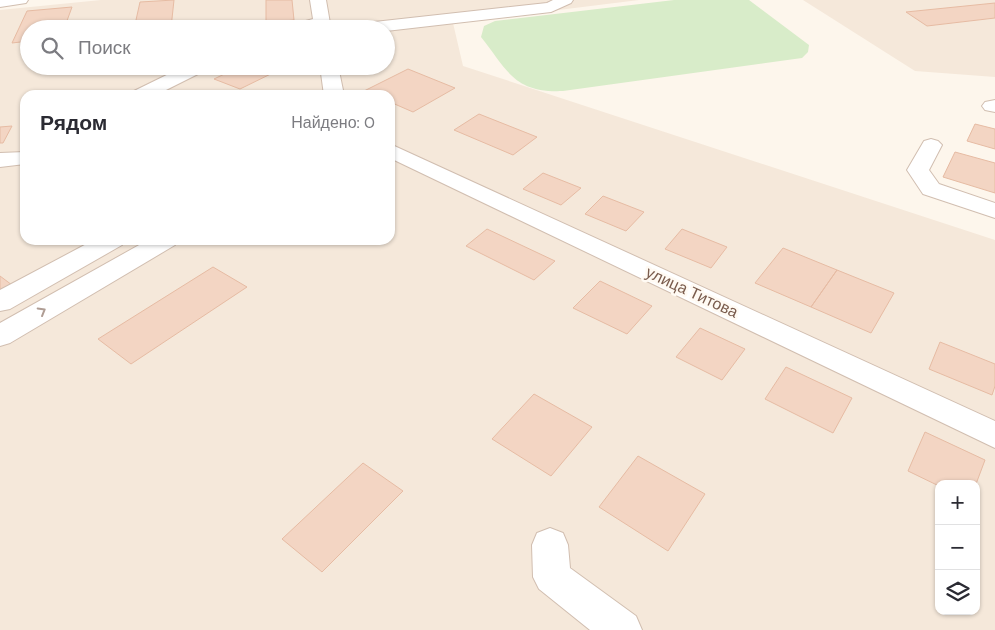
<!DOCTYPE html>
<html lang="ru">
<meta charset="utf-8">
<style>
body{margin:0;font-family:"DM Sans",sans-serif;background:#f7f7f7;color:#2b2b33}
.controls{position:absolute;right:15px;bottom:15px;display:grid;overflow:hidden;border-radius:10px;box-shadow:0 1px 4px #0004}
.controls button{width:45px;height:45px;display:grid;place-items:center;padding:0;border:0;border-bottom:1px solid #e1e1e2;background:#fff;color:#2b2b33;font:25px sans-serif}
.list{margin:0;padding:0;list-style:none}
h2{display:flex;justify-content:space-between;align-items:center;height:65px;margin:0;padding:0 20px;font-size:21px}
h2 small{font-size:16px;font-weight:400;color:#7c7c81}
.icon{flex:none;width:28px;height:28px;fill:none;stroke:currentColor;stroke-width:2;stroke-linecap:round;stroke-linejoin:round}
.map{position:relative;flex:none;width:995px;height:630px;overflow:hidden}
.search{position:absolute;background:#fff;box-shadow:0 1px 4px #0004;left:20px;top:20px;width:375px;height:55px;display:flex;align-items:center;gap:12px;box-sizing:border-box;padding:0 18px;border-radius:28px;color:#7c7c81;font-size:19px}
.panel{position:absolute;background:#fff;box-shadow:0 1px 4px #0004;left:20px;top:90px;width:375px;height:155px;border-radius:15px}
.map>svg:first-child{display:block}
</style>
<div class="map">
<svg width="995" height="630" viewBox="0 0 995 630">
<rect width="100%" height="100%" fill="#fdf6ec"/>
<path fill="#f5e8da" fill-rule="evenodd" d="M101 0H639L453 23 463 66 995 240V630H0V10ZM29 29H386V66H29ZM25 95H390V240H25ZM939 484H976V611H939Z
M803 0H995V77L915 71Z"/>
<path fill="#d8ecc9" d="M674 0H749L809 45 808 52 802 58 563 91C514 93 508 71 481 37L484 26 495 21Z"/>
<path fill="#f3d5c3" stroke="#e6bba3" d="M174 0 171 28 134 29 140 2Z
M266 0H292L294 20 266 23Z
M995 3V18L927 26 906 12Z
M72 7 64 29H29V41L12 43 27 11Z
M241 66H287L240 89 214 79Z
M408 69 455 88 413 112 390 102V95H373L364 91Z
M479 114 537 137 513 155 454 130Z
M975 124 995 129V149L967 141Z
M12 126 3 143H0V127Z
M955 152 995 163V193L943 177Z
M543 173 581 188 561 205 523 189Z
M603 196 644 212 626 231 585 214Z
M487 229 555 261 534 280 466 246Z
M682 229 727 247 711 268 665 249Z
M783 248 837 270 811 307 755 283Z
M213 267 247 287 131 364 98 339Z
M837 270 894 293 871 333 811 307Z
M0 276 12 285 0 291Z
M600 281 652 306 627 334 573 308Z
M700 328 745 349 722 380 676 357Z
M940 342 995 364V386L992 395 929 369Z
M786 367 852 398 833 433 765 399Z
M534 394 592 427 551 476 492 439Z
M925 432 985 460 976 484H939V486L908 471Z
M638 456 705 494 668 551 599 507Z
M363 463 403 491 322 572 282 539Z"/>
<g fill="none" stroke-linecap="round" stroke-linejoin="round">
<g stroke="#d1beb0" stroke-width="2">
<path id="minor" d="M0 0H28L26 3 0 7Z
M310 0H326L331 29H289L291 25 313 19Z
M553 0H573L571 3 551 12 386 31V29H348L350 25 356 24 547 3Z
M185 66H209L206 70 156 95H131L134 91Z
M320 66H338L344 95H324Z
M995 100V112L985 110 982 106 985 102Z
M931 139 938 141 942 145 929 170 939 184 995 203V218L923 194 907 170 924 141Z
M390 144 995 421V448L390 158Z
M25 152V164L0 167V153Z
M94 240H125L122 245 10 309 0 311V290Z
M148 240H178L175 245 10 343 0 346V323Z
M550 528 563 533 568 545 570 568 636 616 642 630H590L539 589 533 577 532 545 537 533Z"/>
</g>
<use href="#minor" fill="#fff" fill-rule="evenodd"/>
</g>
<defs><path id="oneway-chevron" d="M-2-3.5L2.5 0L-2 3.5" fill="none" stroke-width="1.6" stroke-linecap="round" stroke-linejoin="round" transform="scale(1.25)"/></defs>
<use stroke="#af9d94" href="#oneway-chevron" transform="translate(42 311) rotate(-30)"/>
<g text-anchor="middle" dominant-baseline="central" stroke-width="5" stroke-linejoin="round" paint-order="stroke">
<g font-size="16" fill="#7a5c4d" stroke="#fffaf3">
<text transform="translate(692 292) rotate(25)">улица Титова</text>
</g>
</g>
</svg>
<div class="controls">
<button>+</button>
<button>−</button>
<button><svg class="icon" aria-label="layers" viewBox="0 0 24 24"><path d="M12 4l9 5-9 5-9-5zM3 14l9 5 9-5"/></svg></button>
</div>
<div class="search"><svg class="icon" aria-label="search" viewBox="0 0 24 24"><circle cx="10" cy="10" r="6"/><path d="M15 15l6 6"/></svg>Поиск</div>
<section class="panel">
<h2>Рядом<small>Найдено: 0</small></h2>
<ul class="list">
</ul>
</section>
</div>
